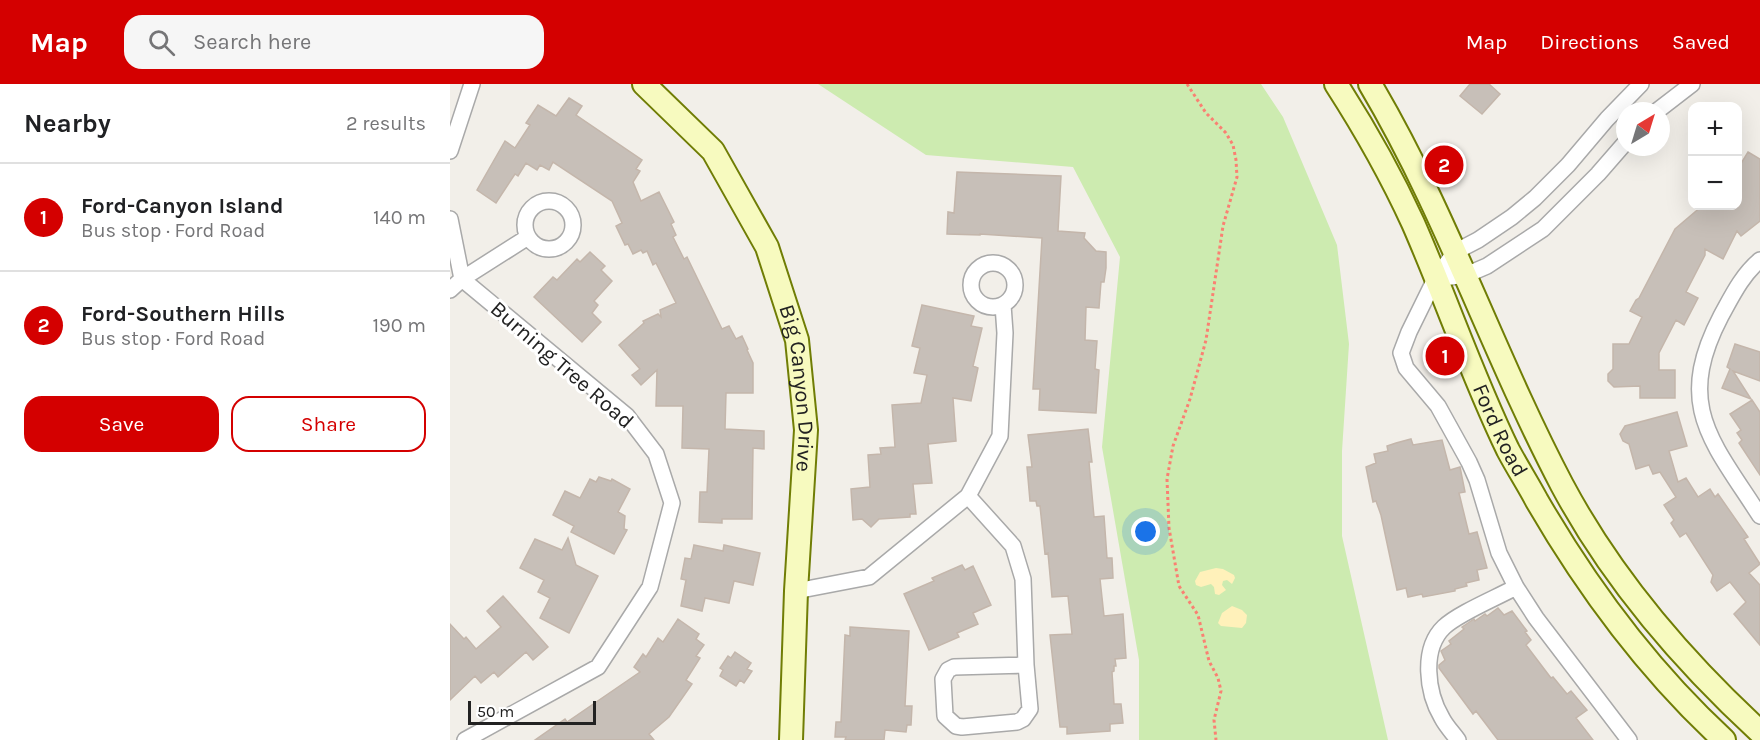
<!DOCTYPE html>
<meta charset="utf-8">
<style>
body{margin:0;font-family:Karla,sans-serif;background:#f6f6f6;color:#202124}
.controls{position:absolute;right:18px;top:18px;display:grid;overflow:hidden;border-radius:12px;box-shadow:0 6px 24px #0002}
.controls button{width:54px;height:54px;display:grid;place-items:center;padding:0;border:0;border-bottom:2px solid #e0e0e0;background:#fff;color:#202124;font:30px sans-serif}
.compass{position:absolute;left:1166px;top:18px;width:54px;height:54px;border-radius:50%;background:#fff;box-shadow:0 6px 24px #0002;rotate:38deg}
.scale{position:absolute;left:18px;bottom:15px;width:128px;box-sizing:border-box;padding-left:6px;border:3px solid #222;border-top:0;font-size:16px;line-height:21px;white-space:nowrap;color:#222;-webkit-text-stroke:4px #fff;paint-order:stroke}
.you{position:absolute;left:696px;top:448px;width:21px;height:21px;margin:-15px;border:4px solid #fff;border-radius:50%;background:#1a73e8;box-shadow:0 0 0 9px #1a73e833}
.badge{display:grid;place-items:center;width:39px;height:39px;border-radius:50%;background:#d40000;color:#fff;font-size:20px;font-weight:700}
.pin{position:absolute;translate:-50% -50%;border:3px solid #fff;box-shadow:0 2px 6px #0006}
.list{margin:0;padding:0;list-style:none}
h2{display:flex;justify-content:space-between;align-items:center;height:78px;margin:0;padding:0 24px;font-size:26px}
h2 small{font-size:20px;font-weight:400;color:#757577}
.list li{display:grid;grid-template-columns:39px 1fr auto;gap:18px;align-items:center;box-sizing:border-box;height:108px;padding:0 24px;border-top:2px solid #e0e0e0}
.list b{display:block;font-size:22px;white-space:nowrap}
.list p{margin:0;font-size:20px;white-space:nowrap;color:#757577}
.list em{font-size:20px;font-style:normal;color:#757577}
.actions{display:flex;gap:12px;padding:18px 24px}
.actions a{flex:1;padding:14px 0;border:2px solid #d40000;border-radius:18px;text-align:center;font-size:21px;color:#d40000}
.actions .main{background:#d40000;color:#fff}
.icon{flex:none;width:33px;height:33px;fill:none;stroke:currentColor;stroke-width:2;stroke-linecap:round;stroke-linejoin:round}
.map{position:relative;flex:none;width:1310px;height:656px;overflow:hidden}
header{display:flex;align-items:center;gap:36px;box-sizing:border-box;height:84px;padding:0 30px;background:#d40000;color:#fff}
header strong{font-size:28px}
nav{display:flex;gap:33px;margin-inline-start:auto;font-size:21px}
.search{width:420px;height:54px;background:#f6f6f6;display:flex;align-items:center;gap:15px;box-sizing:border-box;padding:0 21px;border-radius:18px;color:#757577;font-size:22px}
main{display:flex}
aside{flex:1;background:#fff}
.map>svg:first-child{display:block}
</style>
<header>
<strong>Map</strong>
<div class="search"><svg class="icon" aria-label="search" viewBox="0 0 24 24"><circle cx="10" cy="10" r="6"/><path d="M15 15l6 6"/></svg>Search here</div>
<nav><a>Map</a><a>Directions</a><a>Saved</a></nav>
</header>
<main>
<aside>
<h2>Nearby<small>2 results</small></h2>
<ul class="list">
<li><span class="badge">1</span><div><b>Ford-Canyon Island</b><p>Bus stop · Ford Road</p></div><em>140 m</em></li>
<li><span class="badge">2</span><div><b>Ford-Southern Hills</b><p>Bus stop · Ford Road</p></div><em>190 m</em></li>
</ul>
<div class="actions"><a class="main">Save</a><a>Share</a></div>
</aside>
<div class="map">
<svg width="1310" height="656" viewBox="0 0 1310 656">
<rect width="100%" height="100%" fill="#f2efe9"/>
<path fill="#cdebb0" d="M368 0H811L833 33 887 161 899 260 892 367V452L938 656H689V576L652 363 670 173 623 83 476 71Z"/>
<path fill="#fff1ba" d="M766 484 773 485 784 491 785 494 782 500 777 496 773 497 772 501 776 506 769 511 765 510 764 503 761 500 751 503 746 501 745 497 750 488Z
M782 522 792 526 797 531 796 539 792 544 771 542 768 539 772 529Z"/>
<path fill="#c7bfb8" stroke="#c4b6ab" stroke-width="1.5" d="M1020 0H1039L1050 10 1032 30 1010 12Z
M119 14 132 22 126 31 192 76 186 85 190 87 183 98 191 117 209 108 224 138 221 140 226 151 223 153 234 175 237 173 272 245 279 242 286 255 292 252 298 265 297 266 303 279V309H276L275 345 314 347V365L303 364 302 435H272V439L249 438 250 408H257L259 365 232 364 233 322H206L207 286 191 301 182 291 190 285 169 261 194 239 193 237 208 230 211 233 210 226 226 219 206 179 203 181 197 167 193 169 191 166 183 170 178 160 175 161 166 142 172 139 162 117 103 78 99 86 90 81 87 86 76 79 68 92 65 90 46 119 27 106 55 57 65 64 80 41 76 39 88 21 106 32Z
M1298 68 1310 75V137L1291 152 1287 147 1273 175 1255 165V171L1236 208 1248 214 1234 241 1226 236 1209 269V286H1225V314H1190V302L1164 303 1158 297V290L1163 285V260H1179L1192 233 1180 227 1186 216 1189 214 1225 145 1252 122H1287V86Z
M507 88 611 92 608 147 635 149 634 154 646 167 656 168V184L654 198H651L649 224 636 223 635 256 647 257 645 285 649 286 646 329 589 326 590 305H583L592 154 530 150V151L497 150 498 128 504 129Z
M140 168 155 182 151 186 162 197 144 217 148 221 142 229 151 238 132 258 84 213 103 193 107 196 127 175 130 178Z
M472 221 524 232 521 242 532 244 523 282 528 284 521 317 503 314 506 357 478 360 482 399 463 400 466 430H460V433L429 435 421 443 412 435 403 436 401 405 420 403 418 371 431 370 430 364 445 363 442 321 471 319 477 291 464 289 470 264 462 262Z
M1285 260 1310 268V297L1283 287 1301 315 1272 304 1280 285 1277 283Z
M1302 316 1310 328V391L1289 359 1292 356 1287 349 1291 346 1280 330Z
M1227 328 1237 362 1219 367 1228 398 1236 394 1248 413 1260 405 1265 413 1268 410 1298 453 1294 455 1310 480 1299 489 1310 501V561L1284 530 1296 518 1280 498 1267 507 1261 498 1263 491 1236 449 1230 453 1221 439 1224 436 1214 421 1226 413 1210 388 1203 390 1199 381 1186 385 1179 360 1173 357 1170 350 1175 342Z
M638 345 642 378H639L644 433 654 432 657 474H662L663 494 650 495 654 532 673 530 676 574 665 575 666 582H664V587L662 588 664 620H671L673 639 660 640V647L617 650V643H610L600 551 622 550 618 512 602 513 598 469 595 470 590 422H587L586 417H580L577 383H582L578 351Z
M961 355 963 361 992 356 1000 386 1010 383 1015 408 1009 409 1019 450 1027 448 1037 484 1027 486 1029 496 1016 499 1017 502 1005 505V507L973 513 972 510 958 513 956 504 947 506 931 431 926 417 923 418 916 383 926 379 924 370 938 367 937 362 946 359Z
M149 393 161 397 162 395 180 405 168 428 175 432 174 445 177 446 164 470 121 448 124 442 103 431 115 407 130 414 140 395 146 398Z
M118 454 126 481 148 492 119 549 90 534 100 514 88 508 94 496 70 484 85 455 112 466Z
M244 461 273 467 274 461 310 469 303 501 284 497 279 519 255 514 252 527 231 522 236 496 231 495 235 474 241 475Z
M512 481 515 486 523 482 541 521 523 529 528 540 507 549 509 553 479 566 454 510 484 497 482 494Z
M53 512 98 563 83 576 76 568 48 593 44 588 31 599 25 592 0 616V540L14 555 16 553 26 565 51 543 37 527Z
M1048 524 1054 531 1062 527 1077 547 1075 548 1081 556 1076 561 1101 594 1103 593 1117 610 1121 607 1137 626 1126 634 1143 656H1048L1026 627 1023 630 989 584V581L995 576 991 567 1001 560 999 557 1014 545 1012 543 1024 535 1025 537 1035 530 1037 532Z
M228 535 249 550 246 555 254 561 246 572 250 574 236 596 242 600 219 633 199 650 204 656H85L115 635 117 638 190 588 184 583 193 570 196 573 208 554 213 558Z
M400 543 459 547 455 622H462L461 641H457L456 648 435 646 434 656H395L396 653H385L386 638H391L395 551 400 552Z
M285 568 301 579 297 585 302 587 294 599 290 596 286 602 270 592 273 586 270 584 278 572 281 574Z"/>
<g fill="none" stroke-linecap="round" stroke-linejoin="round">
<g stroke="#a9a9a9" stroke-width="18">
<path id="street" d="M1207 27 1242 0
M0 67 22 0
M75 141a24 24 0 1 1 48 0a24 24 0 1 1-48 0Z
M0 135 12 195 177 332 206 370 222 419 200 503 148 583 15 656
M1310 176C1292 191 1282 212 1271 232 1224 322 1262 357 1310 432
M521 201a22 22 0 1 1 44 0a22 22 0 1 1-44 0Z
M985 195 1016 191 1037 182 1093 145 1148 90 1175 59
M0 206 12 195 78 153
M518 412 563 462 573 495 576 581 580 625 573 635 567 638 512 643 506 642 495 632 493 595 498 586 504 583 576 581
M346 507 419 493 518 412 550 352 555 249 553 221
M1008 656C1003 649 996 642 992 634 977 609 971 565 994 543 1009 529 1046 514 1066 503
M1179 656 1086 534 1066 503 1049 469 1027 396 1019 378 988 322 956 284 951 269 959 248 985 195 1005 168 1028 156 1062 133 1085 114 1118 81 1157 35 1191 0"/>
</g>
<g stroke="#707d05" stroke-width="26">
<g id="secondary">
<path id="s1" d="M194 0 263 67 317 163 347 256 356 346 346 507 341 656"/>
<path id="s2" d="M886 0C915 45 941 91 963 139 996 214 1022 292 1058 366 1067 383 1078 400 1087 417 1138 505 1199 587 1274 656"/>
<path d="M920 0C996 128 1043 270 1112 401 1161 493 1234 578 1310 648"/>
</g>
</g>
<path stroke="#fa8072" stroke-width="3" stroke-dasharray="3 3" stroke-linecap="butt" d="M737 0 756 29 776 49 783 61 786 76 787 93 773 142 756 256 740 315 723 362 717 395 719 444 729 502 748 531 759 577 768 594 771 607 764 636 766 656"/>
<use href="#street" stroke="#fff" stroke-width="15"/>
<use href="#secondary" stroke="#f7fabf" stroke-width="22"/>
</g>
<g text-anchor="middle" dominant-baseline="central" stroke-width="6" stroke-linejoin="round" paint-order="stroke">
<g font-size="22" fill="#222" stroke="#fff">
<text transform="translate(112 281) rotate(41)">Burning Tree Road</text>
<text stroke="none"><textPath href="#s1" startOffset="352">Big Canyon Drive</textPath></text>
<text stroke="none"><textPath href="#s2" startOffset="384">Ford Road</textPath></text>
</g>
</g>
</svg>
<div class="controls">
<button>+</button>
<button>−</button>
</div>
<svg class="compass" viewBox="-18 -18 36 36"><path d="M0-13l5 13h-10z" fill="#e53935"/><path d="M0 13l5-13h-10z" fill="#757577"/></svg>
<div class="scale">50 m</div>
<div class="you"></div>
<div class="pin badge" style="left:995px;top:272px">1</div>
<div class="pin badge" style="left:994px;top:81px">2</div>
</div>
</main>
